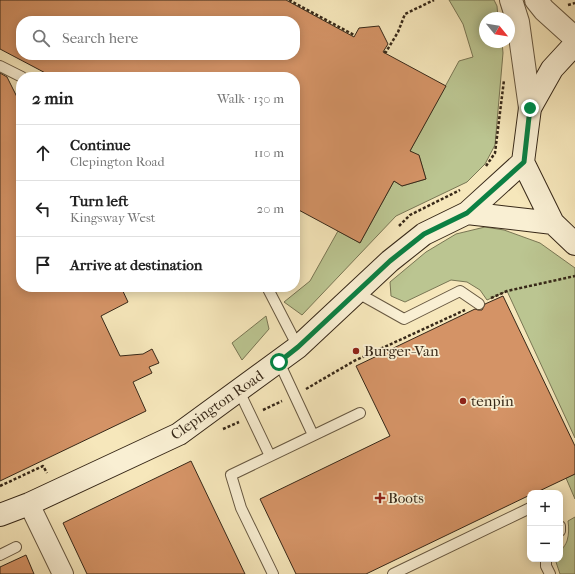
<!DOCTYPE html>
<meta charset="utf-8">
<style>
body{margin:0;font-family:"IM FELL French Canon",serif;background:#f6f6f6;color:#222}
.controls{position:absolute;right:12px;bottom:12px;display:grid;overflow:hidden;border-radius:8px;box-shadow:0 2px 10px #0003}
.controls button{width:36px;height:36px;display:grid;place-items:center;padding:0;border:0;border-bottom:1px solid #e0e0e0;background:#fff;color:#222;font:20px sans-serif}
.compass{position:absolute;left:479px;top:12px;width:36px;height:36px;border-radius:50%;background:#fff;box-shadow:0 2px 10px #0003;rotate:120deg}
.stop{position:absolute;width:12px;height:12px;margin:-9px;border:3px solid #0b8043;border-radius:50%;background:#fff}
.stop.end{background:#0b8043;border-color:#fff;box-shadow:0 1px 4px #0008}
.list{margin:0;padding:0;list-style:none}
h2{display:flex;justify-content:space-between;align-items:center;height:52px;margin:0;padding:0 16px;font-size:17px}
h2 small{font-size:13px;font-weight:400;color:#767676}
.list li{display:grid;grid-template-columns:26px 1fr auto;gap:12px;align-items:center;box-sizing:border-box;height:56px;padding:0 16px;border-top:1px solid #e0e0e0}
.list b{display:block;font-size:15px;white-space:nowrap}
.list p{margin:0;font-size:13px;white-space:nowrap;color:#767676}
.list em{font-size:13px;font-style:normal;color:#767676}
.icon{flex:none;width:22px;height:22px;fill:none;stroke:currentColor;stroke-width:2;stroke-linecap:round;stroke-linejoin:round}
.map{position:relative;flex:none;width:575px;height:574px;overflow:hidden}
.search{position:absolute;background:#fff;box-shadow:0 2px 10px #0003;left:16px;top:16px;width:284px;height:44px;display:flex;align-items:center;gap:10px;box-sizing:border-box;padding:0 14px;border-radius:16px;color:#767676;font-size:15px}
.panel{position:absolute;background:#fff;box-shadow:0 2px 10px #0003;left:16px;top:72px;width:284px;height:220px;border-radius:16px}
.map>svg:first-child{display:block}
</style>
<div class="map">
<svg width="575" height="574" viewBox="0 0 575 574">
<rect width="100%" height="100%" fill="#f6e7bb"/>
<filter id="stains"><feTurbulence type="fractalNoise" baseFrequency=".005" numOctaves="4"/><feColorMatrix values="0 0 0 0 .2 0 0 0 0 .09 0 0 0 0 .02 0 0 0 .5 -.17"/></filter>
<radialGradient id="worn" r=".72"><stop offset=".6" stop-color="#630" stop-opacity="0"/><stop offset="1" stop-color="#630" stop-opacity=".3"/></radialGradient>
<path fill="#bbc591" stroke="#797654" d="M449 0H494L497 6 498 18H485V42H502L503 53 495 145 485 164 467 182 396 216 302 315 284 302 310 281 338 231 360 243 394 181 402 186 426 179 419 156 410 151 459 61 473 57 463 24Z
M485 227 504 230 540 243 575 268V438L507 291 487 300 480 290 467 282 451 280 405 302 391 296 390 282 426 252 456 234Z
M266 316 269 329 242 360 232 343Z
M575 474V499L566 478Z
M575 517V574H560L555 559H560C560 548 564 549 567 541 569 534 569 528 568 521Z"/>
<path fill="#d49366" stroke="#372818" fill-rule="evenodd" d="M0 0H286L354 37 359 28 379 26 388 44 383 52 446 86 410 151 419 155 426 179 402 186 394 181 360 243 295 208V77H53L0 49ZM21 21H295V55H21Z
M0 73 7 77 21 105V287H121L128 302 101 316 120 356 143 354 152 349 159 363 149 367 152 373 133 382 146 411 0 481Z
M503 296 575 446V474L535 493H530V495L366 574H296L260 499 390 436 356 366 475 309 478 310H482L485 304Z
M191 461 245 574H87L63 523Z
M26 555 34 574H0V567Z"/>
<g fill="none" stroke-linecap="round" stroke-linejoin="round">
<g stroke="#675841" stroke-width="12">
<path id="service" d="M0 66 22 77
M267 287 298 347
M356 292 404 319 460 291 479 304
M279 362 313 435
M239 391 270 456
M560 526V531
M0 555 16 547
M546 559V566L550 574
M273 574 241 508 231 475 360 413
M393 574 530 508"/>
</g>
<g stroke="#675841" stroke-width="22">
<path id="minor" d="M29 504 63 574"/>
</g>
<g stroke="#675841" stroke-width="24">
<path id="tertiary" d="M511 0 518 22 530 108
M536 0 544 10 575 38"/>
</g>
<g stroke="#372818" stroke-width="24">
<path id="secondary" d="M575 44 552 69 530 108 523 162 553 223 575 244
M467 213 553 223
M0 515 29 504 179 434 298 347 390 261 424 234 467 213 523 162"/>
</g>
<path stroke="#372818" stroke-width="2.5" stroke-dasharray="3 2" stroke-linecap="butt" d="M289 0 354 35
M568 5 575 3
M384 52H386L398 32 405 14 434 0
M486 166 495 153 504 80
M399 226 410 215 460 190
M491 298 507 291 575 276
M306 389 354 361 465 310
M263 410 282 401
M223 429 239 422
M0 486 43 466 47 473"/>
<use href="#service" stroke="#f9efd3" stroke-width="10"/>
<use href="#minor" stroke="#f9efd3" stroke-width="20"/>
<use href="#tertiary" stroke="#f9efd3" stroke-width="22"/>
<use href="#secondary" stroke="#f9efd3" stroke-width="22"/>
</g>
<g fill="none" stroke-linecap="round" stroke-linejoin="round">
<path stroke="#0b8043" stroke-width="5" d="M279 362 298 347 390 261 424 234 467 213 524 162 530 108"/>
</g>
<g fill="#8f2418" stroke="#f9efd3" stroke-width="1.5">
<circle cx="356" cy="351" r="4"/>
<circle cx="463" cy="401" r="4"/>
<path d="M378 492h4v4h4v4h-4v4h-4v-4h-4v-4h4z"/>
</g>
<g text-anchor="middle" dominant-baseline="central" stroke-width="3.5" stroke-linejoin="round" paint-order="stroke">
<g font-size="15" fill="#372818" stroke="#f9efd3" text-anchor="start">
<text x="364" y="351">Burger-Van</text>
<text x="471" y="401">tenpin</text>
<text x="388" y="498">Boots</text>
</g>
<g font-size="15" fill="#372818" stroke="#f9efd3">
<text transform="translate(217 405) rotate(-35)">Clepington Road</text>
</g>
</g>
<rect width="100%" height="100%" filter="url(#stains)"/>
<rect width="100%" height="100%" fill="url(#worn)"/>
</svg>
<div class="controls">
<button>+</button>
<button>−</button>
</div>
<svg class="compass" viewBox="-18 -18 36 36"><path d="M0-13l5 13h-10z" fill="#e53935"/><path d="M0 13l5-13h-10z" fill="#767676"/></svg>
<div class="stop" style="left:279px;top:362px"></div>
<div class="stop end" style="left:530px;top:108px"></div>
<div class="search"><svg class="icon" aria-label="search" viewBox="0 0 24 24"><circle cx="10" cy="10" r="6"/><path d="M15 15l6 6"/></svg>Search here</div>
<section class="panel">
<h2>2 min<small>Walk · 130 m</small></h2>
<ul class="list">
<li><svg class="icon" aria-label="ahead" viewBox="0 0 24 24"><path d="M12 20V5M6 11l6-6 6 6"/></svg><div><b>Continue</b><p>Clepington Road</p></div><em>110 m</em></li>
<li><svg class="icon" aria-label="left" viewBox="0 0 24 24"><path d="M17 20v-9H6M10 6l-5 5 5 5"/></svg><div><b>Turn left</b><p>Kingsway West</p></div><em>20 m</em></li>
<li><svg class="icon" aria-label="arrive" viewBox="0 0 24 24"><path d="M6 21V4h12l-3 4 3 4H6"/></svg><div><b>Arrive at destination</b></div></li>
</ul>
</section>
</div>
